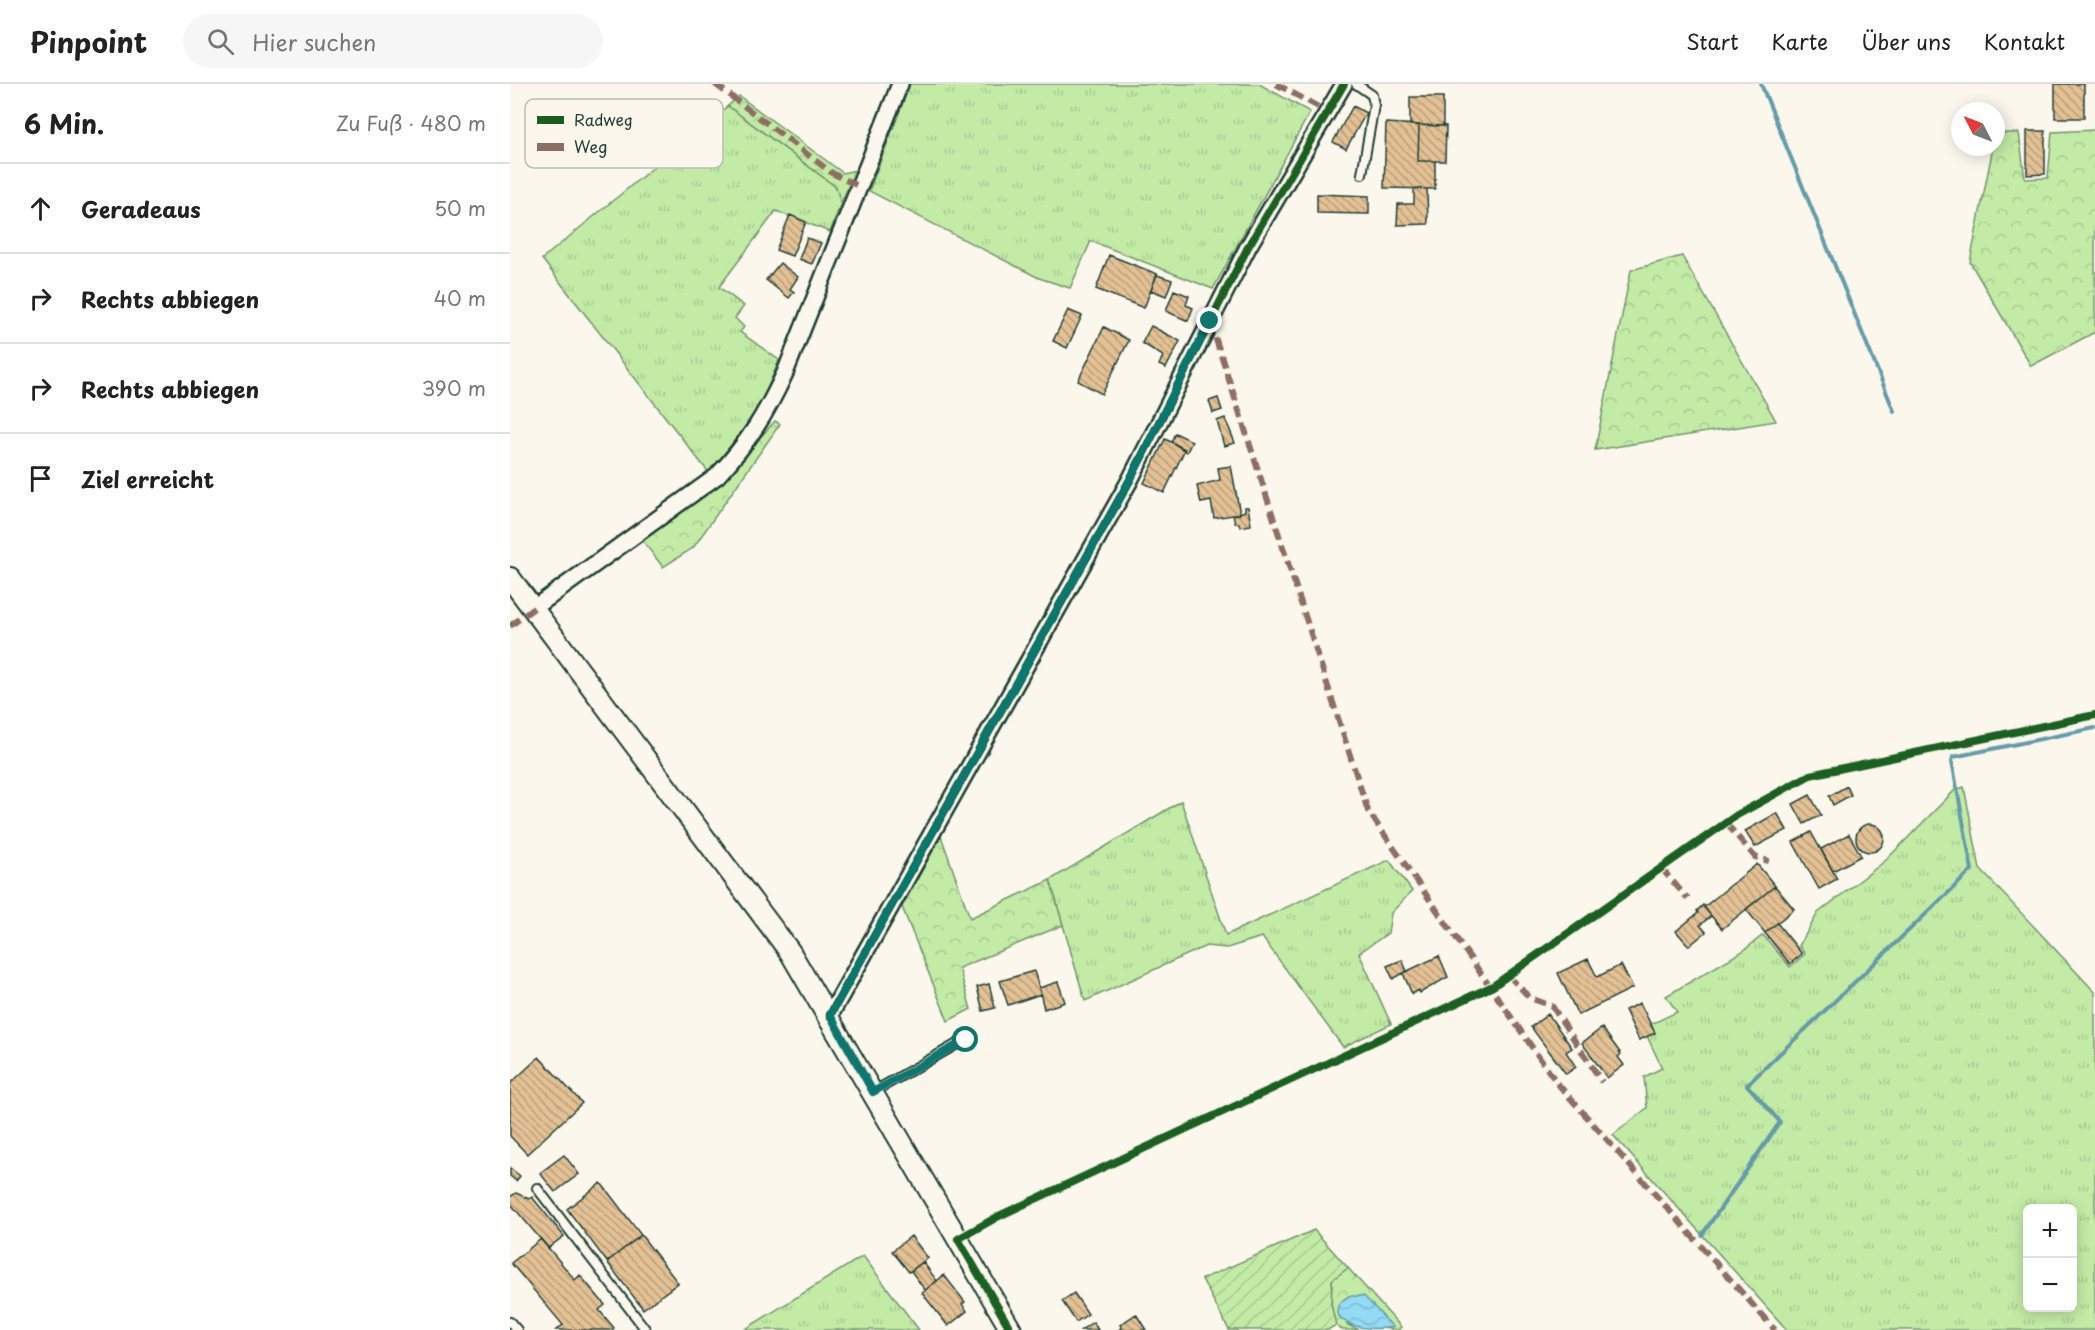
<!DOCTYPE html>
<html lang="de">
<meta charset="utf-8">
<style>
body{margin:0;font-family:"Playpen Sans",sans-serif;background:#f6f6f6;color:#222}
.controls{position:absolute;right:18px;bottom:18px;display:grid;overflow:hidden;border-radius:9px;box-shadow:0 3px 15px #0003}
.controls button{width:54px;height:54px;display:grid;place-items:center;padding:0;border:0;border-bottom:2px solid #e0e0e0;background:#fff;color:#222;font:30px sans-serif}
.compass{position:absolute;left:1441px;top:18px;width:54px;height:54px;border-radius:50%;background:#fff;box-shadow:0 3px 15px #0003;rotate:312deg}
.stop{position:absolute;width:18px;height:18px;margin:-14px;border:4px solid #0f766e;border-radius:50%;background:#fff}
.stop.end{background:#0f766e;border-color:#fff;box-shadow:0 2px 6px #0008}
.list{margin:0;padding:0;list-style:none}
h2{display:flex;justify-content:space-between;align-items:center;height:78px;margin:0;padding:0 24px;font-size:26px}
h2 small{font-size:20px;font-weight:400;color:#767676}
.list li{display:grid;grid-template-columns:39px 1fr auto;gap:18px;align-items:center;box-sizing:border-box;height:90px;padding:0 24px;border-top:2px solid #e0e0e0}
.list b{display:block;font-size:22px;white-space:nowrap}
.list em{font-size:20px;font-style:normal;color:#767676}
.icon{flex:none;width:33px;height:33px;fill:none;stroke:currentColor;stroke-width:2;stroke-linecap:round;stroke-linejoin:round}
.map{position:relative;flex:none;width:1585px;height:1246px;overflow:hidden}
header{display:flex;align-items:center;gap:36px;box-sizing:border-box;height:84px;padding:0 30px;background:#fff;border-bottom:2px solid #e0e0e0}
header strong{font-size:28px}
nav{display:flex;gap:33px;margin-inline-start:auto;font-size:21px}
.search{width:420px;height:54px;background:#f6f6f6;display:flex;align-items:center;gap:15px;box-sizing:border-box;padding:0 21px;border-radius:33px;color:#767676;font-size:22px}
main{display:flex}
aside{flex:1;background:#fff}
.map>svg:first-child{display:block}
</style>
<header>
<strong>Pinpoint</strong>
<div class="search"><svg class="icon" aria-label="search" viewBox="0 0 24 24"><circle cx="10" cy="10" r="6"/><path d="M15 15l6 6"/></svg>Hier suchen</div>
<nav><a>Start</a><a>Karte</a><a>Über uns</a><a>Kontakt</a></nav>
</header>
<main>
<aside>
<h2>6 Min.<small>Zu Fuß · 480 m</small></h2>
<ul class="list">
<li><svg class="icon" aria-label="ahead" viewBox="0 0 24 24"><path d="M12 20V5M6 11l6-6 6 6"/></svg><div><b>Geradeaus</b></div><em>50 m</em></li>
<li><svg class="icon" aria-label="right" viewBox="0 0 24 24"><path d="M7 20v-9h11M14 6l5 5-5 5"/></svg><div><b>Rechts abbiegen</b></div><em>40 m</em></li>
<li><svg class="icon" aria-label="right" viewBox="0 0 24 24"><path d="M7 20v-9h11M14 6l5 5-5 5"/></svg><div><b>Rechts abbiegen</b></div><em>390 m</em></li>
<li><svg class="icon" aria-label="arrive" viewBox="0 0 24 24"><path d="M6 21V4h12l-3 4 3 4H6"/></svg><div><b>Ziel erreicht</b></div></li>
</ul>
</aside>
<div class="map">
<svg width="1585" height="1246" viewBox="0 0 1585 1246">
<defs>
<pattern id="grass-tufts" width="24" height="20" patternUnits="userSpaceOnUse" patternTransform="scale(1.5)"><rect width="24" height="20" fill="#c3eba6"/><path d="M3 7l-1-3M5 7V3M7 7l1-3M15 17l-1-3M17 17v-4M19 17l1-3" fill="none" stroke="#a7ca90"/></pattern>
<pattern id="forest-crowns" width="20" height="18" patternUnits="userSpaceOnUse" patternTransform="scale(1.5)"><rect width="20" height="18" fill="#c3eba6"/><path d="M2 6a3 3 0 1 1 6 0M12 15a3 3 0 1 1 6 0" fill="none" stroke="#a7ca90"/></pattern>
<pattern id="garden-furrows" width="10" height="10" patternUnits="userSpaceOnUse" patternTransform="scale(1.5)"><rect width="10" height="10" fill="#c3eba6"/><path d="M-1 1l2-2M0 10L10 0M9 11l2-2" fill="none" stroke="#a7ca90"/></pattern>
<pattern id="water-waves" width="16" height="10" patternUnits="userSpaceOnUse" patternTransform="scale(1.5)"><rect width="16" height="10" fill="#93daf5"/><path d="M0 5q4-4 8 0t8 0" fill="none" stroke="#7ebcd3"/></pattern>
<pattern id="building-back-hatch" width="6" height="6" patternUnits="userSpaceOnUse" patternTransform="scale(1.5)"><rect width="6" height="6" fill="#e4c195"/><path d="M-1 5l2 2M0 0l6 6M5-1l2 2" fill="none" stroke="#b89e7a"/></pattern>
</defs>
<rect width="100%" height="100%" fill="#fbf7ec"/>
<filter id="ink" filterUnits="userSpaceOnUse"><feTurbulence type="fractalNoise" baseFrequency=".0167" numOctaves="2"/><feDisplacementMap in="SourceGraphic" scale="12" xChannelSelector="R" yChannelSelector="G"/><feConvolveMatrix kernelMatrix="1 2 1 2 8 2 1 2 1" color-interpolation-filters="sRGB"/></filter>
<g filter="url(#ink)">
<path fill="url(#grass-tufts)" stroke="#71946d" stroke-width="1.5" fill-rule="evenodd" d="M400 0H749L800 28 703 205 581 157 560 204 529 194 359 107Z
M218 22 326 103 331 119 320 148 266 127 209 203 234 222 225 234 234 243 230 248 269 276 249 325 199 389 32 175Z
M1454 703 1470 785 1585 908V1246H1277L1103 1051 1137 1024 1134 993 1152 984 1137 952 1145 949 1141 940 1167 928 1156 912 1233 867 1253 851 1280 883 1295 870 1289 862 1308 829 1375 777 1445 706ZM1518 1124H1562V1224H1518Z
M671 717 716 851 879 776 902 807 881 829 878 849 849 869 881 940 833 963 752 853 717 864 696 862 575 917 540 796Z
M353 1172 409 1246H234Z"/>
<path fill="url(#forest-crowns)" stroke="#71946d" stroke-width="1.5" d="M229 12 333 89 345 86 331 119 326 103 218 22Z
M1585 46V248L1521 282 1460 178 1483 63H1486V49H1509L1515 95 1538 94 1542 48Z
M1172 172 1266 337 1085 366 1121 186Z
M265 337 270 340 183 464 153 483 131 455 213 395Z
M431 752 460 834 540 796 553 841 449 884 461 925 438 937 392 823Z
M838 1184 891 1243 888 1246 836 1240 849 1246C844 1246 838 1246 833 1246 817 1242 822 1208 822 1195Z"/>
<path fill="url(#garden-furrows)" stroke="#71946d" stroke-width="1.5" d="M804 1146 838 1184 822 1196 821 1220 826 1241 818 1246H719L692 1195Z"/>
<path fill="url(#water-waves)" stroke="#659ba8" stroke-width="1.5" d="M839 1212H854L883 1243C866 1246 837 1246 827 1229 827 1220 831 1217 839 1212Z"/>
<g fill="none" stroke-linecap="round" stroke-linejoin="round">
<path stroke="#659ba8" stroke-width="4" d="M1251 0 1384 327
M1192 1151 1270 1038 1237 1001 1462 786 1442 677 1443 673 1585 644"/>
</g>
<path fill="url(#building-back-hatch)" stroke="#1f3d34" stroke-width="1.5" d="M1545 0H1574V34H1545Z
M900 13H933V42L900 41Z
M843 22 856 29 836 65 823 58Z
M876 39 909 41 908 77H925V105L874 104Z
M909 41 936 42 935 77H908Z
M1517 47H1535V90L1517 91Z
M904 105H917L918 140 887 141 888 120H904Z
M807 110 859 112V130L807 129Z
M280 131 296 138 282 172 266 166Z
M297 154 311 159 302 180 289 175Z
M599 171 647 190 634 224 586 205Z
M270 179 288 193 280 205 284 208 279 214 256 196Z
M647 191 662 196 656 212 641 206Z
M664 206 679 212 676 221 683 224 678 237 656 227Z
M558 226 572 232 557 264 543 257Z
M641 242 670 257 656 284 649 281 653 272 632 259Z
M594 243 619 256 592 310 568 297Z
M708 314 712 326 703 329 699 317Z
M715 334 725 359 714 362 707 337Z
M665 349 682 357 677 368 661 358Z
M655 355 675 365 654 409 634 399Z
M721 382 730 430 704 434 701 417 691 419 687 402 710 396 708 384Z
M735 423H738L741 441 730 443 729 439H725L723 431 735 427Z
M1337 702 1341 711 1323 721 1319 712Z
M1300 711 1311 731 1294 740 1283 720Z
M1267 729 1277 746 1245 763 1235 747Z
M1346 754a14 14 0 1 1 28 0a14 14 0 1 1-28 0Z
M1301 748 1327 795 1309 805 1283 758Z
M1339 750 1351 772 1323 787 1311 765Z
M1247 780 1265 802 1212 845 1194 823Z
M1265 802 1284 825 1255 849 1236 825Z
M1193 821 1201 832 1190 841 1196 848 1179 862 1166 847 1188 829 1187 827Z
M1267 839 1292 870 1280 880 1255 849Z
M929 872 938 893 910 909 909 906 902 910 893 889Z
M1078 875 1087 893 1111 881 1123 904 1068 931 1048 889Z
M892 876 897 887 883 895 877 882Z
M524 887 531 910 498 921 490 897Z
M548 898 555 918 534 925 529 904Z
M479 900 485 924 473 927 467 903Z
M1130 919 1145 949 1129 956 1115 926Z
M1038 930 1062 964 1056 968 1066 983 1056 990 1021 943Z
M1092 944 1111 970 1108 973 1114 981 1097 994 1072 959Z
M29 973 72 1019 17 1070 0 1052V1000Z
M54 1071 69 1090 45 1108 30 1089Z
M0 1084 10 1092 6 1097 0 1092Z
M91 1099 131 1151 97 1178 57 1125Z
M6 1109 19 1115 22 1113 54 1152 38 1164 0 1119V1113Z
M131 1151 168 1199 133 1225 97 1178Z
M401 1152 418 1174 399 1188 382 1167Z
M31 1155 65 1196 70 1191 95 1221 89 1226 104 1244 102 1246H46L53 1241 1 1179Z
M413 1178 427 1197 415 1206 401 1187Z
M434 1191 455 1218 452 1220 457 1227 438 1242 412 1209Z
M564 1209 578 1230 566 1238 552 1217Z
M626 1230 636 1246H608L612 1244 610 1241Z
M583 1238 588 1246H571Z"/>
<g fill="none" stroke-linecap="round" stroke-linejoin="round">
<g stroke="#1f3d34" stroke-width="12">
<path id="service" d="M846 0 862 11 864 21 852 90
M363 1008 456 955
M27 1104 136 1246
M0 1238 7 1246"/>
</g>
<g stroke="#1f3d34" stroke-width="20">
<path id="minor" d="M24 524 207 392C238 359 256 330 275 289L390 0
M320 931 620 396 738 163 834 0"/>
</g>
<g stroke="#1f3d34" stroke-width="24">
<path id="tertiary" d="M0 494 280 868 501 1246"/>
</g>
<use href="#service" stroke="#fbf7ec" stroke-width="8"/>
<use href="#minor" stroke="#fbf7ec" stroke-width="15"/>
<use href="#tertiary" stroke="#fbf7ec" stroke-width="20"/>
<path stroke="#8d6e63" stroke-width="6" stroke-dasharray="12 6" stroke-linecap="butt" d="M205 0 322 89 350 103
M766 0 816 27
M700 237 858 727 1047 999 1265 1246
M0 542 24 524
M1216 739 1245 773 1259 777
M1151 784 1178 815
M998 891 1020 914 1042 922 1092 998"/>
<g stroke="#fbf7ec" stroke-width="11">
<path id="cycleway" d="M320 931 620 396 738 163 834 0
M501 1246 448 1155 489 1132 983 902 1227 731 1300 691 1585 631"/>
</g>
<use href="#cycleway" stroke="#1b5e20" stroke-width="8"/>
</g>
</g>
<g fill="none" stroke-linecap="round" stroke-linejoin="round" filter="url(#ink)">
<path stroke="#0f766e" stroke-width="8" d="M456 956 363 1008 320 931 620 396 700 237"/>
</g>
<rect x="15" y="15" width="198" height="69" rx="9" fill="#fbf7ec" stroke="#b9bfb5" stroke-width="1.5"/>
<rect x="27" y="32" width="27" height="8" fill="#1b5e20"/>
<rect x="27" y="59" width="27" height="8" fill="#8d6e63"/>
<g font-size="16" fill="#1f3d34">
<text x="64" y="42">Radweg</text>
<text x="64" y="69">Weg</text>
</g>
</svg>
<div class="controls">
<button>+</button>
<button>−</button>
</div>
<svg class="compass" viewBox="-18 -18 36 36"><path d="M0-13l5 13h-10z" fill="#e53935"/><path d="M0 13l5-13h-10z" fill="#767676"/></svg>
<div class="stop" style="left:456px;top:956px"></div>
<div class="stop end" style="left:700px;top:237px"></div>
</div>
</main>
